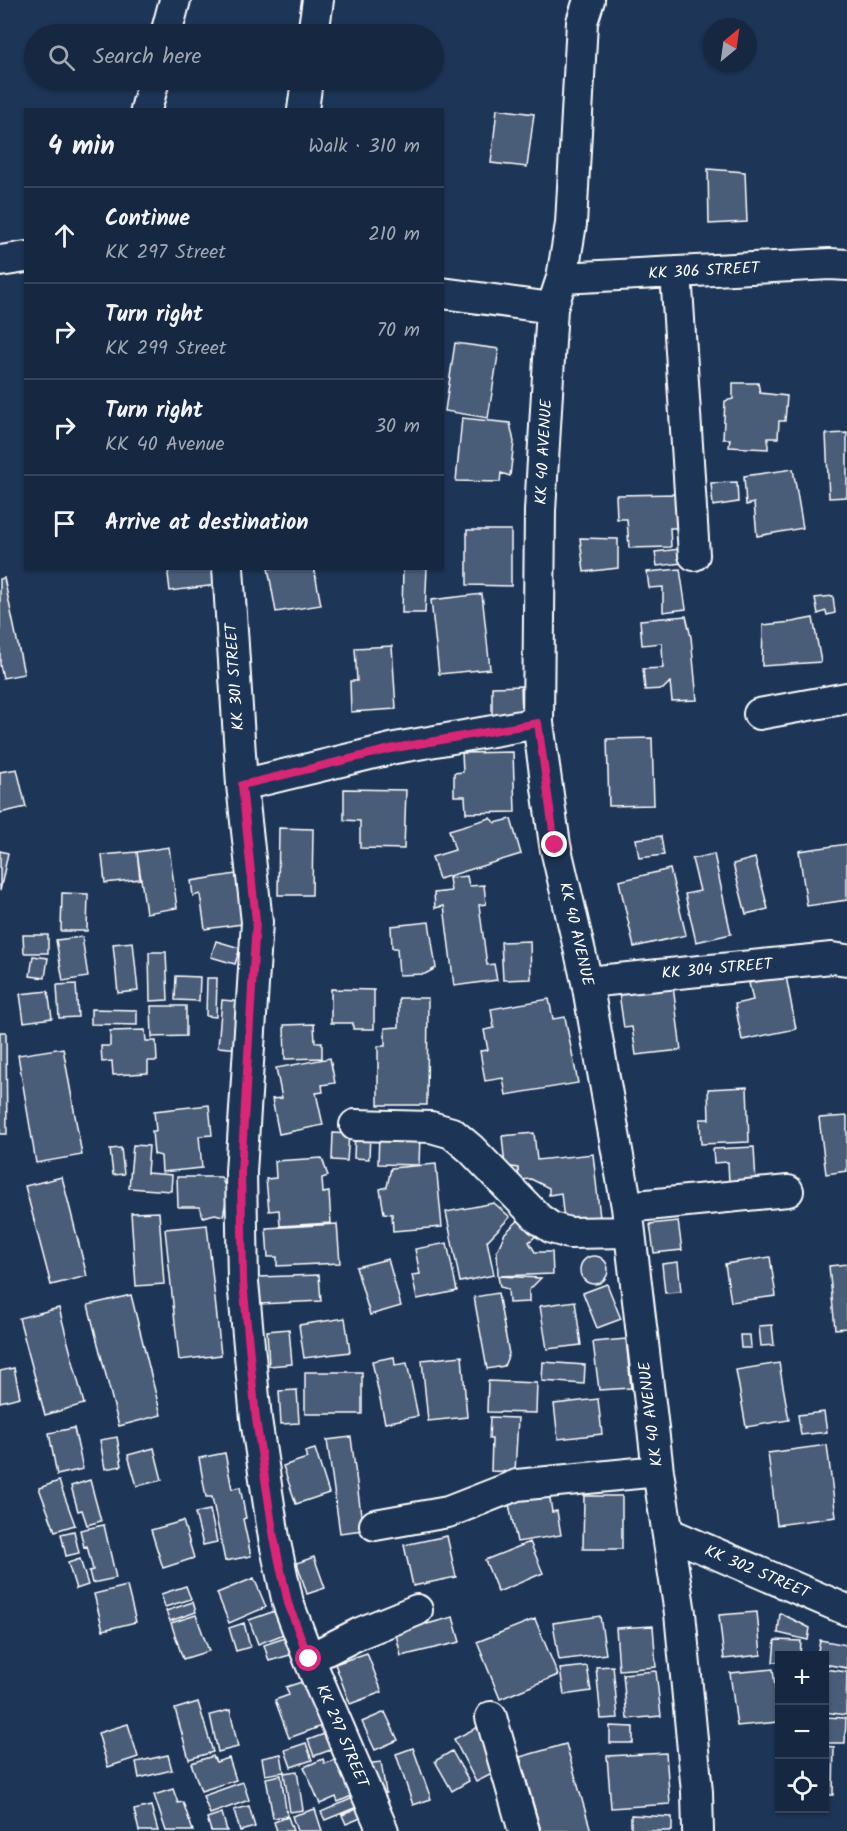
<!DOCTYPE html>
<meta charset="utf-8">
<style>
body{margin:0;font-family:Kalam,sans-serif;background:#23344c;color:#f1f3f6}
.controls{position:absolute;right:18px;bottom:18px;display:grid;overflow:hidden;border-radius:0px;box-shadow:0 2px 4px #0004}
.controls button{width:54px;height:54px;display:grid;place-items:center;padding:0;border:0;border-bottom:2px solid #35445a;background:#162841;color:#f1f3f6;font:30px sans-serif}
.compass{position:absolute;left:703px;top:18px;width:54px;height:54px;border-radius:50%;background:#162841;box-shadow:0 2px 4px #0004;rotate:29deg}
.stop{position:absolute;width:18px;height:18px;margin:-14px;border:4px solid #db2777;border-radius:50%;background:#fff}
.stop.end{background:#db2777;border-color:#fff;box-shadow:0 2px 6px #0008}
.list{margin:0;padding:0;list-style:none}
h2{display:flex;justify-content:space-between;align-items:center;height:78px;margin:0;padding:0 24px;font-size:26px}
h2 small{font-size:20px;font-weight:400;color:#9ea6b1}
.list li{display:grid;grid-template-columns:39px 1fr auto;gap:18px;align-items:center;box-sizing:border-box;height:96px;padding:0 24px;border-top:2px solid #35445a}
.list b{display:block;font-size:22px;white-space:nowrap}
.list p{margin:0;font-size:20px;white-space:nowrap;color:#9ea6b1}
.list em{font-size:20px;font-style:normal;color:#9ea6b1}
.icon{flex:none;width:33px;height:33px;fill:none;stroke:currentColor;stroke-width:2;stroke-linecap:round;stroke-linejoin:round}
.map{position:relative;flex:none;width:847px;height:1831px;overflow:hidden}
.search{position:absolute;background:#162841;box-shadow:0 2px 4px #0004;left:24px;top:24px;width:420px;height:66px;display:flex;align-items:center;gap:15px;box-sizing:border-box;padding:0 21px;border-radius:33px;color:#9ea6b1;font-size:22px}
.panel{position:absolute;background:#162841;box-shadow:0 2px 4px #0004;left:24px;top:108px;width:420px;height:462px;border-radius:0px}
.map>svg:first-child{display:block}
</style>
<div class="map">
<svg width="847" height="1831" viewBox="0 0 847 1831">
<rect width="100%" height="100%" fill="#1d3557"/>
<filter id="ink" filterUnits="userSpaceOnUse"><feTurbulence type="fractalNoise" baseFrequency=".0167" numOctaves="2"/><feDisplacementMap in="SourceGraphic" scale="12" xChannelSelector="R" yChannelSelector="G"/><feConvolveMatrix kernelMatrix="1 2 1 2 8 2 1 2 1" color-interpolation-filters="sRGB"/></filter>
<g filter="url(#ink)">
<path fill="#4a5d79" stroke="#fff" stroke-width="1.5" d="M497 109 534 114 527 167 491 163Z
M708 169 745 172 747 222 709 224Z
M455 343 499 349 488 418 445 411Z
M733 383H758L760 393 787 396 785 421H779L778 438H768V449L729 447 730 439H723L725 401 733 399Z
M462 418 510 423 514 442 510 476 501 473 500 482 456 481Z
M847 433V497L829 498 826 434Z
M793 469 803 528 757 536 754 503 746 505 744 476Z
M737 482 738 502 713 506 711 483Z
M678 494 679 528H670L671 547 629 548 627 519H617L616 495Z
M467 530H511V586L467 585Z
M580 538 618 539V568L584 572Z
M680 549 682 563 657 566 655 552Z
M170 568H222L224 584 170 591 168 574Z
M268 568H314L321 605 276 612Z
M403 568H427L425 613H402Z
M680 569 686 609 663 612V587L649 588 647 572Z
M4 578 24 674 3 678 0 665V579Z
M482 594 490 669 439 674 431 600Z
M833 596 835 613 827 615 826 611 818 614 815 598Z
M686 616 691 637 697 700 672 701 670 682 663 689 645 690 643 669 663 668 662 643 642 645 640 620Z
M813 618 821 662 762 666 763 625 792 622Z
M392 646 396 709 351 712 350 681H357L355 648Z
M521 686 522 715H492V687Z
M652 738 654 805 609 806 607 739Z
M513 752 515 812 466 813 465 796H454V773L463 772 462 753Z
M17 769 26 807 0 813V772Z
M344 789 406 790 404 849 360 848V821L344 820Z
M490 818 495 823 511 819 521 854 439 879 432 857 455 850 449 830Z
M279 828 313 829 312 895H278Z
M661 836 664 855 639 858 636 839Z
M847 844V900L807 906 799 851Z
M169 847 177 908 146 913 137 852Z
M0 851 8 853 0 891Z
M137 852 140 879 105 883 102 855Z
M714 854 731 934 696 942 685 894 700 891 692 859Z
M755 858 768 909 746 914 733 864Z
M670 869 686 935 634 947 619 881Z
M242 873 250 923 205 929 200 894 193 896 191 881Z
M467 876 469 886 484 885 486 904 479 905 487 965 494 964 497 980 454 986 444 906 435 908 434 893 451 891 449 878Z
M62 893 88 894 87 931H61Z
M429 922 436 968 425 974 399 975 397 948H392L391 926Z
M23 935H48V953H24Z
M82 937 88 977 63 981 56 940Z
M216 941 240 948 235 964 211 957Z
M530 941 531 979 503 980 501 942Z
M133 942 138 991 118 993 113 944Z
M149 952H166L168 1000 150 1001Z
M33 956 48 958 45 978 30 976Z
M176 976 200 977 199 1001 175 1000Z
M786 976 796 1029 742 1040 735 1004 753 1000 749 983Z
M207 978H217L216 1017 206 1016Z
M76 984 78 1017 59 1018 57 985Z
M673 986 681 1050 636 1055 632 1027 624 1028 619 993Z
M331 989 374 990V1029H353V1023H331Z
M48 991 52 1018 24 1022 20 994Z
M399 998H428L427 1105H378V1046H385V1028L399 1027Z
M549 999 553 1019 565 1017 578 1083 506 1095 503 1078 485 1081 480 1051 488 1050 484 1030 494 1028 491 1009Z
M222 1000 244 1002 241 1049 218 1047Z
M151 1006H186V1036L152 1037Z
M91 1009 137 1010V1025L91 1024Z
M314 1024 315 1042H322V1058L285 1059 284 1025Z
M145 1030 146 1041H156L157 1061H148V1073L113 1075 112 1061 102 1062 101 1046H110V1031Z
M0 1032H6L7 1134H0Z
M63 1048 82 1155 36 1163 18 1055Z
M330 1058 335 1083 322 1085 323 1092 316 1093 323 1125 279 1134 272 1099 282 1098 276 1068Z
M747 1087 749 1142 701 1144 700 1119H709L708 1089Z
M209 1105 212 1135 199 1136 202 1168 162 1172 161 1156 154 1154 152 1131H156L154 1111Z
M847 1116V1171L826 1174 819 1118Z
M355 1131 370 1132 369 1159 354 1158Z
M333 1133 349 1134 347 1161 332 1160Z
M534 1133 537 1160 593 1154 600 1218 564 1221 561 1193 549 1195V1188L531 1179 519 1180 518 1168 505 1166 502 1136Z
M379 1134 420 1135 419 1165 378 1164Z
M133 1145 149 1146 147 1173 172 1175 171 1191 129 1188Z
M754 1147 756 1183H729L728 1162 714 1163 713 1149Z
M121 1148 124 1174 113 1175 110 1149Z
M322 1158 328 1176 322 1178 323 1193 329 1192 331 1223 280 1226 279 1210 269 1211 266 1179 276 1178 275 1161Z
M436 1164 442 1227 393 1231 392 1214 384 1213 380 1189 387 1187 391 1168Z
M62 1177 87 1276 51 1285 25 1186Z
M177 1177H221L228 1193 223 1216 215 1214 203 1217 200 1207H178Z
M494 1203 510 1217 487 1241 494 1275 460 1282 446 1212Z
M159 1212 164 1284 136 1286 131 1213Z
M521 1218 537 1235 529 1242 535 1252H552L553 1274 498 1276 497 1251 505 1233Z
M678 1221 682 1250 654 1253 650 1224Z
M337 1224 340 1263 277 1266V1257H268L266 1228Z
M207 1225 221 1355 179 1360 165 1229Z
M447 1243 457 1291 417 1299 412 1275 420 1274 415 1249Z
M580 1270a14 14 0 1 1 28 0a14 14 0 1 1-28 0Z
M770 1257 776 1296 731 1302 725 1264Z
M388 1259 401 1306 370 1315 356 1267Z
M678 1262 681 1292 665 1293 662 1264Z
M847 1264V1328L835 1329 829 1266Z
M319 1275 321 1301 260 1304 258 1277Z
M498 1276 541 1278 529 1290V1302L509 1303 508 1289 500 1287Z
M607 1284 621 1319 597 1328 583 1293Z
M498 1293 509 1354 504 1366 487 1369 474 1297Z
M131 1295 161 1415 119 1426 88 1305Z
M575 1301 581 1345 547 1349 540 1306Z
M59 1308 84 1404 45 1415 19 1318Z
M345 1318 350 1352 304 1358 299 1325Z
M772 1325 774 1345 761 1346 759 1326Z
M289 1329 292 1364 269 1366 267 1331Z
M740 1335H750L751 1348H741Z
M626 1339 631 1388 599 1390 593 1342Z
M462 1356 467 1417 428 1421 422 1360Z
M394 1357 395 1365 407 1363 418 1416 385 1423 372 1361Z
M543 1362 585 1365 584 1384 542 1381Z
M779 1363 789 1420 746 1427 736 1370Z
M14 1368 20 1397 0 1402V1371Z
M305 1372H362V1414H305Z
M488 1381 537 1383 536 1413 487 1412Z
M297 1390 299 1423 281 1424 279 1391Z
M598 1399 602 1434 558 1439 554 1404Z
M824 1412 827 1432 801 1435 798 1415Z
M490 1417 518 1418 515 1472 491 1471 492 1439H489Z
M74 1428 83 1469 57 1475 49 1433Z
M117 1437 122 1466 105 1469 100 1440Z
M351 1437 363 1530 340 1533 327 1440Z
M827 1445 836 1517 777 1525 768 1453Z
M154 1448 162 1480 137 1486 128 1455Z
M315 1449 329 1493 296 1504 283 1466 307 1458 305 1452Z
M225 1453 232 1489 240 1487 246 1518 243 1519 251 1556 225 1561 212 1497H206L199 1458Z
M90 1480 101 1521 87 1525 82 1510 78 1511 71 1486Z
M59 1481 75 1525 55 1531 39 1488Z
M549 1492 552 1512 557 1511 561 1535 517 1542 508 1500Z
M584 1496H622V1549H583Z
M210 1510 217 1542 203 1545 195 1513Z
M183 1521 194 1558 163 1568 151 1530Z
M104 1525 116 1578 92 1583 89 1571 93 1570 87 1546 84 1547 80 1530Z
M74 1531 79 1553 66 1556 61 1534Z
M447 1536 456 1577 413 1586 404 1545Z
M530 1542 543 1573 498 1592 485 1560Z
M314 1557 325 1588 307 1594 297 1563Z
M80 1559 88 1585 76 1589 68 1563Z
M254 1578 266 1607 229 1623 217 1593Z
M127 1586 136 1622 103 1630 94 1594Z
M186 1586 191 1599 165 1607 161 1594Z
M193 1602 196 1612 170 1621 166 1611Z
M278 1610 287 1633 258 1644 249 1620Z
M757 1612 761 1655 724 1659 719 1615Z
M780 1613 810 1628 808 1640 778 1633Z
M425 1614 427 1624 453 1617 460 1642 401 1656 393 1621Z
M196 1615 209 1651 183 1659 171 1623Z
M600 1616 606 1654 559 1660 553 1623Z
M535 1619 558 1675 500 1699 477 1642Z
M244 1623 250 1647 236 1651 229 1628Z
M653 1626 656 1667 619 1670 616 1628Z
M291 1636 297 1653 269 1661 264 1645Z
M775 1640 801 1641 800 1656H780V1662H773Z
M820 1640 847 1645V1668L824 1664V1656H817Z
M367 1653 382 1692 350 1704 335 1664Z
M587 1666 591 1691 564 1695 560 1669Z
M613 1666 618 1718 601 1719 596 1667Z
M773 1669 779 1722 737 1726 730 1673Z
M824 1669 847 1672 846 1715 824 1712Z
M656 1671 661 1716 627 1719 623 1674Z
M305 1681 322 1726 289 1738 275 1700 289 1695 286 1687Z
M198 1702 213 1752 189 1759 175 1709Z
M230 1710 238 1747 218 1752 210 1715Z
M385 1712 398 1740 375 1750 362 1722Z
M824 1717 846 1718 845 1743H824Z
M128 1724 138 1757 108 1767 98 1733Z
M610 1726 633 1727V1743H610Z
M478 1727 500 1770 476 1782 454 1739Z
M327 1733 333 1749 314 1756 308 1740Z
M306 1743 312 1760 291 1767 285 1750Z
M566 1744 591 1831H541L520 1757Z
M824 1746 834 1747 833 1795H824Z
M413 1748 431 1799 413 1805 396 1754Z
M452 1751 469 1781 452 1791 435 1761Z
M666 1753 670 1804 611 1808 607 1756Z
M281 1754 284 1772 265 1775 262 1758Z
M168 1755 172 1770 139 1778 136 1762Z
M213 1756 216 1762 229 1758 236 1780 201 1791 191 1763Z
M338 1758 354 1795 338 1802 336 1797 320 1804 304 1767 323 1759 325 1764Z
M381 1762 386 1793 370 1795 365 1764Z
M297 1771 303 1810 290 1812 284 1773Z
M281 1775 287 1816 273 1818 266 1778Z
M243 1782 249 1800 210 1814 203 1796Z
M173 1789 178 1803 183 1802 193 1831H166L154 1795Z
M353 1798 357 1807 325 1820 321 1812Z
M151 1806 158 1831H139L134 1810Z
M249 1806 255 1827 240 1831 234 1810Z
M364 1806 368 1815 346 1824 342 1815Z
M315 1809 322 1831H297L292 1816Z
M222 1813 227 1831H211L207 1818Z
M631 1815 672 1817V1831H631Z
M288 1817 293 1831H277L274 1822Z"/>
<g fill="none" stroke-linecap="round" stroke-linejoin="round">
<g stroke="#fff" stroke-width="34">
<path id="minor" d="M589 0 582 22 571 224 562 278 552 308 540 511 538 723 555 845 587 982 627 1207 658 1471 680 1613 697 1792 698 1831
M166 34 175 0
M313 34 318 0
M146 110 154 80
M303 110 307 80
M0 261 26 257
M676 272 694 555
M562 278 830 264 847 265
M442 293 552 308
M228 568 242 785 257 922 241 1172 243 1282 256 1419 274 1538 288 1603 309 1659 383 1831
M759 714 847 698
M242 785 395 748 538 723
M587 982 832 958 847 960
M355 1125 431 1127 452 1133 471 1149 539 1219 552 1228 569 1233 629 1232
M627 1207 788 1191
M375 1525 448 1512 517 1485 658 1471
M668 1533 847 1610
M309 1659 360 1633 417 1610
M491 1717 524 1831"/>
</g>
<use href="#minor" stroke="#1d3557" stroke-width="30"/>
</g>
</g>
<g fill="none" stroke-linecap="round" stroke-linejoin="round" filter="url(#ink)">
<path stroke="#db2777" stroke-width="8" d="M309 1659 288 1603 274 1538 256 1419 243 1282 241 1172 256 921 242 785 395 748 538 723 555 845"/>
</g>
<g text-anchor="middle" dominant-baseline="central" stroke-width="6" stroke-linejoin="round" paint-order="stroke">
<g font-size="16" fill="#fff" stroke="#1d3557">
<text transform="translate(704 271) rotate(-3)">KK 306 STREET</text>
<text transform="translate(544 452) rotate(-87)">KK 40 AVENUE</text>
<text transform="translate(235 677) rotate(-94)">KK 301 STREET</text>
<text transform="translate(576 934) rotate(77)">KK 40 AVENUE</text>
<text transform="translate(717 969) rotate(-5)">KK 304 STREET</text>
<text transform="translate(651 1414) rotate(-97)">KK 40 AVENUE</text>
<text transform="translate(757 1572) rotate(23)">KK 302 STREET</text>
<text transform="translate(342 1736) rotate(67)">KK 297 STREET</text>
</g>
</g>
</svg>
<div class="controls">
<button>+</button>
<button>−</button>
<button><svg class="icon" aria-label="locate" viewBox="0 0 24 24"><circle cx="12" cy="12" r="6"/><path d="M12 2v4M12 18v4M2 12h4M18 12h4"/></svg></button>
</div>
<svg class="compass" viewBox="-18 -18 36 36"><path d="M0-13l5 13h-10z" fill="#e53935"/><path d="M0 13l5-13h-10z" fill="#9ea6b1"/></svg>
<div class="stop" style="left:309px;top:1659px"></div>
<div class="stop end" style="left:555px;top:845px"></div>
<div class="search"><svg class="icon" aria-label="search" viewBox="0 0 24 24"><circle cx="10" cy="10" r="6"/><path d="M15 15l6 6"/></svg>Search here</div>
<section class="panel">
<h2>4 min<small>Walk · 310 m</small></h2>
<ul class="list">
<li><svg class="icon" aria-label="ahead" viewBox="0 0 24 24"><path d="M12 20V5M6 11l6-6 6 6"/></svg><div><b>Continue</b><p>KK 297 Street</p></div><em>210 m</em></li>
<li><svg class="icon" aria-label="right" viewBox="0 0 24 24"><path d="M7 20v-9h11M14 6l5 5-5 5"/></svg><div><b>Turn right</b><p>KK 299 Street</p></div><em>70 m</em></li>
<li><svg class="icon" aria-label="right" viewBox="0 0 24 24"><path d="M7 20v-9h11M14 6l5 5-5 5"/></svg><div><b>Turn right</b><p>KK 40 Avenue</p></div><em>30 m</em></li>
<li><svg class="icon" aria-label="arrive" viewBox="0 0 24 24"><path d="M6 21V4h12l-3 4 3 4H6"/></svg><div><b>Arrive at destination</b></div></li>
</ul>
</section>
</div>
